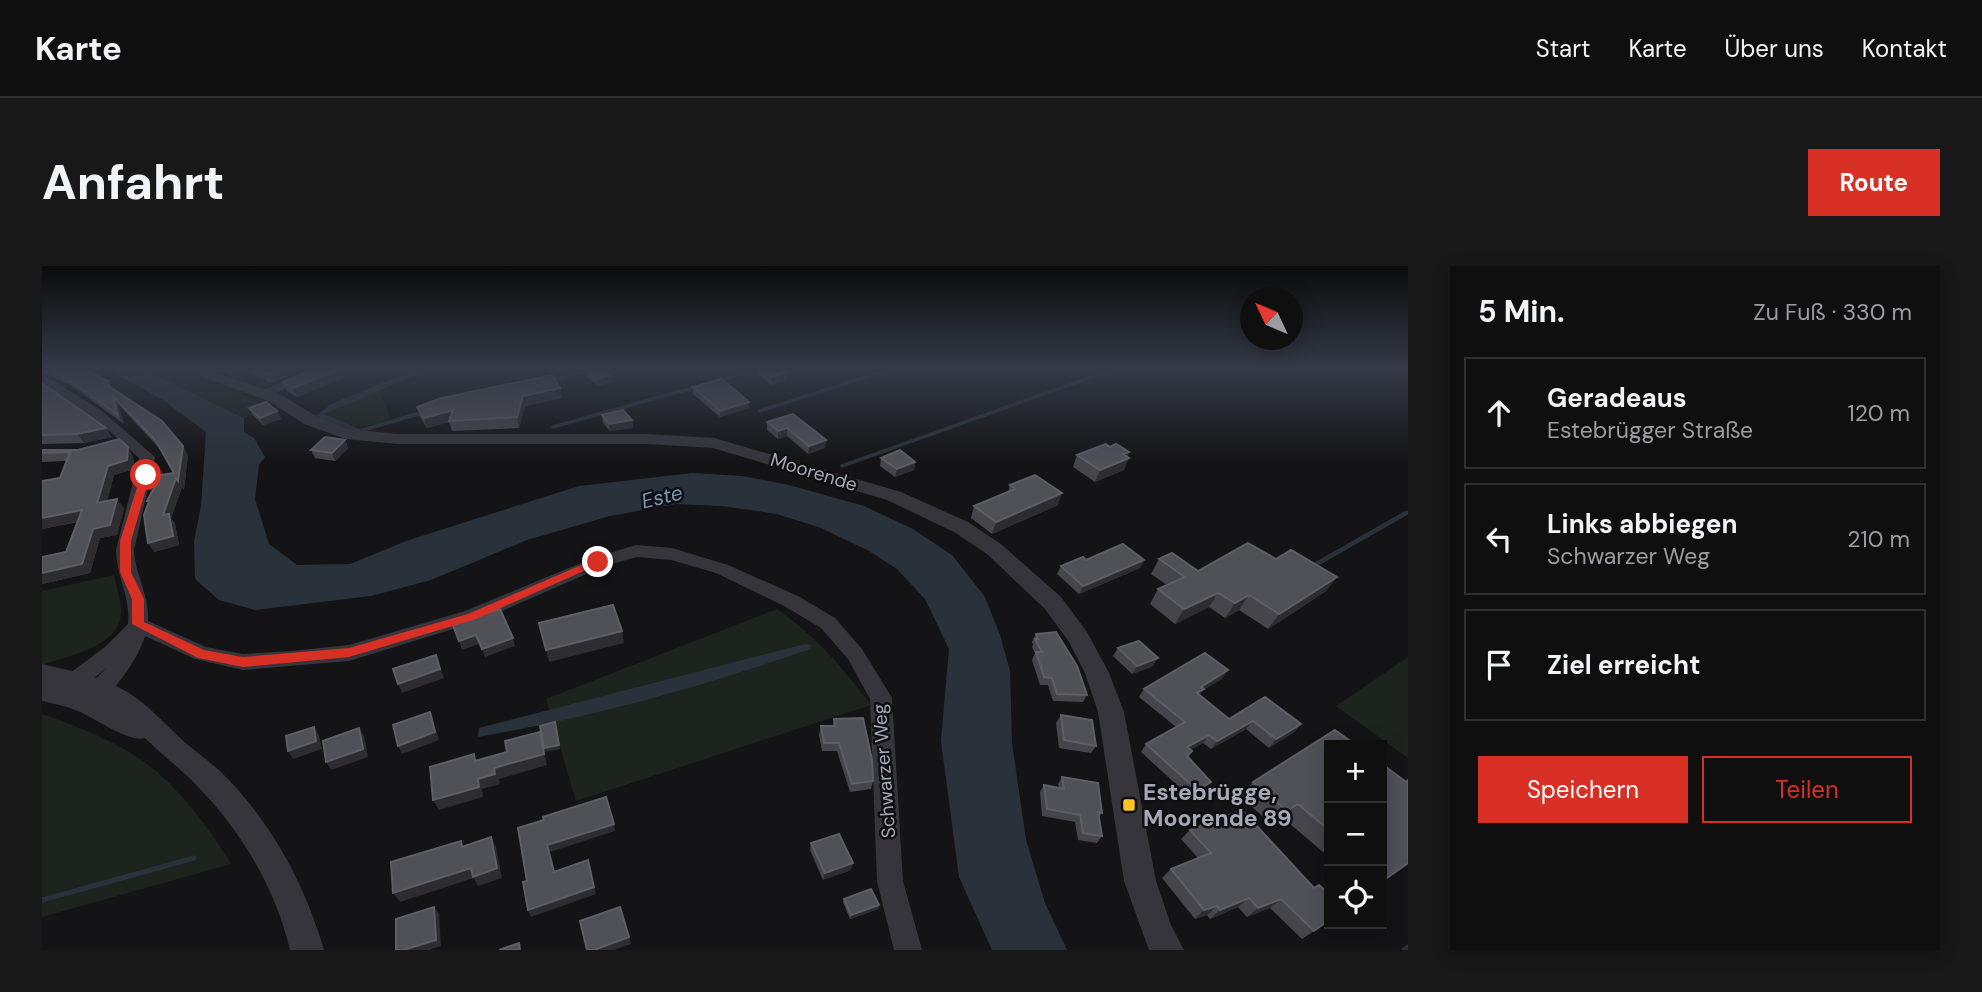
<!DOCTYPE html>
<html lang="de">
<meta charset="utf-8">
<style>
body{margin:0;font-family:"DM Sans",sans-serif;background:#181819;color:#f1f3f6}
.controls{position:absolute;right:21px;bottom:21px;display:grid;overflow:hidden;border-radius:0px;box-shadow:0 4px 18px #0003}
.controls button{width:63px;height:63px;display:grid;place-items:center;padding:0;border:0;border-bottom:2px solid #2f2f30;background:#0f0f10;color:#f1f3f6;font:35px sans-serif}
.compass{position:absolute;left:1198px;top:21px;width:63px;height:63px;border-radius:50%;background:#0f0f10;box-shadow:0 4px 18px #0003;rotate:314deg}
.stop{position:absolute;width:21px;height:21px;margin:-16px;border:5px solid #d93025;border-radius:50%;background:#fff}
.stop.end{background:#d93025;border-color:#fff;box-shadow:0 2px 7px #0008}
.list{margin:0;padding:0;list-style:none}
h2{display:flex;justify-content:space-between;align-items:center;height:91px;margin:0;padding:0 28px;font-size:30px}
h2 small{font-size:23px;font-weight:400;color:#9b9c9f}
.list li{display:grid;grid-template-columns:46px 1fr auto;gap:21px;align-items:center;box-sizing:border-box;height:112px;margin:0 14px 14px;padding:0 14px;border:2px solid #2f2f30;border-radius:0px}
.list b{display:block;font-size:26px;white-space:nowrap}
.list p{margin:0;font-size:23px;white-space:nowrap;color:#9b9c9f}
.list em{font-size:23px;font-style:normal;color:#9b9c9f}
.actions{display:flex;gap:14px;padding:21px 28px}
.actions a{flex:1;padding:16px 0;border:2px solid #d93025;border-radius:0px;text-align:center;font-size:24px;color:#d93025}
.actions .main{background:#d93025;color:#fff}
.icon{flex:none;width:38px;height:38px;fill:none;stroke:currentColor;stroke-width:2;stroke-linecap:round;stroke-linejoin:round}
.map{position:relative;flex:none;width:1366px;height:684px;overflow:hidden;border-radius:0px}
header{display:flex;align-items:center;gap:42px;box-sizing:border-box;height:98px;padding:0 35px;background:#0f0f10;border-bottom:2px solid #2f2f30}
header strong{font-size:33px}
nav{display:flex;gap:38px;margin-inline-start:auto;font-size:24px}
.intro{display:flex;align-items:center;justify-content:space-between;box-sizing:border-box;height:168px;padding:0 42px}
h1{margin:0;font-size:49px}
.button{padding:18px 32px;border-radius:0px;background:#d93025;color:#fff;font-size:24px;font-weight:700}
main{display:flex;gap:42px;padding:0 42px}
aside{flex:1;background:#0f0f10;border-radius:0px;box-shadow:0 4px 18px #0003}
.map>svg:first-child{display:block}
</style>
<header>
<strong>Karte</strong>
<nav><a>Start</a><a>Karte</a><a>Über uns</a><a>Kontakt</a></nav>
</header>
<div class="intro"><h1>Anfahrt</h1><a class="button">Route</a></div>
<main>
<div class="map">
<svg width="1366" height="684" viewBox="0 0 1366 684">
<rect width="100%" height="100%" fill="#141416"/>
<path fill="#1c241d" d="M97 101H136L229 141 202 152Z
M337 124 349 154C319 162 310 165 282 147Z
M72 309C74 321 80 335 79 347 78 381 25 390 0 399V325Z
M735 343C778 374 797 398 829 439L534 535 504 433Z
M1366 391V492L1294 440Z
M0 448C34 460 72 474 102 496 135 519 169 564 189 598L0 651Z"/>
<path fill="#29323b" d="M61 101H97L202 152V166L212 172 223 191 217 199 213 233 227 278 255 299 308 298 364 275 537 220 651 207 700 210 747 219 822 240 871 263 910 289 943 331 958 369 968 405 970 477 984 574 1003 637 1025 684H950L917 611 899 475 907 383 883 333 855 303 827 285 779 262 735 248 680 240 634 238 568 250 485 274 389 314 329 330 213 344 177 334 153 313 152 275 159 240 164 166 121 134Z
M380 101H392L282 148 318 163 462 120 427 135 321 166 309 164 274 150 289 138Z
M763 378 769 379 768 383C660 421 549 451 436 471L437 462Z"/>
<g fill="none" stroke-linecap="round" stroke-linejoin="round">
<path stroke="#29323b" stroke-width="3.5" d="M508 115 547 105
M718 145 855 101
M511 161 725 101
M800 200 1077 101
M1361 249 1366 246"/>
<path stroke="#29323b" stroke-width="4.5" d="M1271 300 1364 247"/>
<path stroke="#29323b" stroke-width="5" d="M0 634 152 592
M1362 684 1366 681"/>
<path fill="#35353b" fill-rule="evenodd" d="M273 101H290L225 131 220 132 213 128Z
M0 108 60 145 113 191 92 284C93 309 108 330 106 355L164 381 201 388 249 385 307 379 423 345 551 292 594 279 630 282 686 299 756 330 793 352 820 383 850 432 861 615 880 684H852L835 615 828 433 806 393 779 362 742 340 674 307 629 294 595 291 563 300 437 355 307 395 201 404 153 393 103 370C97 391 63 447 38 439L35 433 64 402C51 412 31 436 13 430L10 424 13 418 63 381 86 358C89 332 74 310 74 284L97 192 63 161 0 118Z"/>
<path fill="#35353b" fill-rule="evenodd" d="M137 101H158L241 130 274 150 307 163 355 168H605L672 172 859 226 926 256 959 278 1019 331 1045 366 1067 407 1082 446 1114 615 1129 659 1142 684H1107L1082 615 1056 446 1043 407 1027 376 1003 343 945 288 912 266 845 234 671 182 605 178H355L304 173 262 158 229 136 140 104Z
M0 398C26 404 53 409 76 421 101 433 118 453 138 472 151 484 166 494 179 506 228 554 263 618 282 684H248C234 624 201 568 159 524 142 505 121 490 103 472 88 477 54 453 38 446 26 440 12 438 0 435Z"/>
</g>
<path fill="#45454b" d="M0 101 50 107 66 115 71 123 146 189 142 224 140 221 129 252 133 258 137 279 112 286 132 207 118 183 76 138 82 158 29 119 0 106Z
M166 101H187L193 111Z
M197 101H243L248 109 230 117Z
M276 101H327L255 131 245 125 241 116Z
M544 101H581V105L567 109 569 116 556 120 544 110 543 103 546 102Z
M717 102 745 106V114L729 119 717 109Z
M0 117 70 171 42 177 0 178Z
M651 121 707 142 678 151 651 128Z
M518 122 520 132 483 140 477 162 410 165 407 156 385 162 378 151 375 141Z
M207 142 235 145 239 153 221 159 211 149Z
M560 149 590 154 591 162 568 165 561 157Z
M725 156 784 174 783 182 766 188 745 170 736 173 725 164Z
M303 174 306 182 293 195 273 192 269 184Z
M1068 181 1087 186 1082 204 1053 216 1031 201 1035 189Z
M0 184 91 190 92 203 72 209 65 235 82 242 75 269 58 272 48 307 0 318V291L24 286 36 256 0 263 24 195 0 196Z
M839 192 873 196 872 204 853 211 838 200Z
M968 219 1016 239 950 268 929 252 932 240 966 225Z
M1117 293 1156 305 1284 325 1226 363 1197 344 1183 352 1167 341 1133 358 1108 338 1116 323 1125 319 1109 308Z
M1044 294H1102L1098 302 1037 328 1015 308 1019 300Z
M994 368 1045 429 1041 436 1011 435 1006 419H998L990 394 993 387 990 381 991 378 990 376Z
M1076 382 1111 400 1090 408 1071 390Z
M1180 413 1161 424 1157 429 1187 453 1259 458 1252 466 1227 482 1204 463 1169 483 1161 477 1148 484 1146 490 1169 516 1162 523 1149 532 1099 486 1104 478 1134 461 1097 431 1102 423Z
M1019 449 1054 480 1049 487 1017 482 1014 457Z
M792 453 831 515 829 523 808 526 795 485H780L777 469 779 460H791Z
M1287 479V591L1241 552 1230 559 1198 530 1211 516Z
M1340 498 1364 516 1366 597 1340 616Z
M1020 511 1060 547 1057 551 1060 570 1055 577 1036 574 1033 556 1000 550 998 526 1002 519 1017 522 1016 518Z
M1148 564 1287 655 1260 673 1228 642 1205 651 1196 641 1168 653 1165 649 1153 653 1120 612 1129 603 1156 592 1139 573Z
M769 577 809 604 781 614 768 584Z
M802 633 837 639 836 643 808 653 801 636Z"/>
<path fill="#2d2d31" d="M244 101 248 109 230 117 226 109Z
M303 101H327L255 131 251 122Z
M571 101H581V105L562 110 561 103Z
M745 106V114L729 119V111Z
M568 109 569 116 556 120 555 113Z
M518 122 520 132 483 140 477 162 475 151 481 130Z
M71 130 76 138 82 158 76 149Z
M707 136V142L678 151V145Z
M411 144 407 156 385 162 382 152Z
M235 145 239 153 221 159 218 152Z
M590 154 591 162 568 165 567 158Z
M64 162 70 171 42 177 35 168Z
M745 162V170L736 173V165Z
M303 174 306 182 293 195 290 187Z
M784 174 783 182 766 188 767 180Z
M141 180 146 189 142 224 140 221 129 252 133 258 137 279 112 286 106 277Z
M86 181 91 190 92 203 72 209 62 246 55 237 66 200Z
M1087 186 1083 194 1087 192 1082 204 1053 216 1058 204 1081 188Z
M873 196 872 204 853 211 855 203Z
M1020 227 1016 239 950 268 954 256Z
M75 233 82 242 75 269 58 272 48 307 0 318V307L51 263Z
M40 244 47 253 0 263V252Z
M1102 294 1098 302 1037 328 1041 320Z
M1295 311 1284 325 1226 363 1237 348Z
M1176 327 1167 341 1133 358 1142 343Z
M1207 329 1197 344 1183 352 1193 337Z
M580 365 582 377 507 396 504 384Z
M434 369 437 378 420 384 417 375Z
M471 372 473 380 443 391 440 383Z
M394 389 402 412 360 427 356 418Z
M1116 392 1111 400 1090 408 1095 400Z
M1186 404 1180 413 1161 424 1156 431 1149 435 1159 421Z
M388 446 391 454 397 474 360 488 356 480Z
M1211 455 1204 463 1169 483 1175 475Z
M513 456 518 483 503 486 502 485 505 499 457 513 458 518 440 523 441 531 397 544 391 534 436 513 452 502 498 466 502 482Z
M1259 458 1252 466 1227 482 1234 473Z
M272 461 277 469 280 483 251 493 246 485Z
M317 462 322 470 326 491 289 504 284 496Z
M1167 469 1161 477 1139 489 1145 481Z
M1169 516 1162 523 1149 532 1155 524Z
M1256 538 1241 552 1230 559 1245 545Z
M572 558 573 565 508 586 515 613 505 579Z
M449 571 454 581 460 612 436 620 432 612 358 636 351 627Z
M546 594 554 628 489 651 486 644Z
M811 597 809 604 781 614 783 607Z
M1207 632 1196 641 1168 653 1178 644Z
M1239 633 1228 642 1205 651 1216 642Z
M837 639 836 643 808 653 809 649Z
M1175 640 1165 649 1153 653 1162 644Z
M392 641 397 648 399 680 387 684H361Z
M587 671 589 678 572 684H552Z"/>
<path fill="#505057" stroke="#5d5e66" stroke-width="2" d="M1 101H42L50 107 66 115 64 116 68 121 120 155 141 180 136 215 134 212 121 249 127 248 131 270 106 277 102 249 107 235H105L119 209 132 207 114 175 71 130 76 149 23 111Z
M210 101H244L226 109Z
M276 101H303L251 122 241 116Z
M551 101H571L561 103 568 109 555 113 543 103Z
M721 101H738L745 106 729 111 717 102Z
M510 109 518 122 481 130 475 151 407 155 411 144 382 152 375 141 400 132Z
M680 113 707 136 678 145 651 121Z
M0 117 64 162 35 168 0 169Z
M224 136 235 145 218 152 207 142Z
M581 144 590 154 567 158 560 149Z
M751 148 784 174 767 180 745 162 736 165 725 156Z
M283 171 303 174 290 187 269 184Z
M77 173 86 181 85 194 66 200 55 237 75 233 68 259 51 263 40 298 0 307V291L24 286 40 244 0 252V215L18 212 28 186 0 187V184H36Z
M1064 178 1068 181 1074 178 1087 186 1081 188 1087 192 1058 204 1035 189Z
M858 184 873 196 855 203 839 192Z
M993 209 1020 227 954 256 932 240 973 223 968 219Z
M1206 277 1234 293 1249 284 1295 311 1237 348 1207 329 1193 337 1176 327 1142 343 1116 323 1143 311 1117 293 1130 287 1156 305Z
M1081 278 1102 294 1041 320 1019 300 1041 291 1044 294Z
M571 339 580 365 504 384 497 357Z
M458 343 471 372 440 383 434 369 417 375 410 357Z
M1014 366 1035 400 1045 429 1015 428 1010 412 1002 411 994 386H1000L993 373H996L994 368Z
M1097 375 1116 392 1095 400 1076 382Z
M1163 387 1186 404 1159 421 1162 423 1155 427 1187 453 1223 431 1259 458 1234 473 1211 455 1175 475 1167 469 1145 481 1150 485 1145 490 1169 516 1155 524 1104 478 1143 456 1102 423Z
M394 389 398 403 356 418 351 403Z
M388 446 393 466 356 480 351 459Z
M1019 449 1050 454 1054 480 1022 474Z
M821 452 830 494 831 515 810 518 797 477H782L779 460H793L792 453Z
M513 456 517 479 502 482 498 460Z
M272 461 274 475 246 485 244 470Z
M317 462 321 483 284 496 281 475Z
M1293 464 1314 479H1287V564L1256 538 1245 545 1211 516Z
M498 466 502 488 452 502 453 508 436 513 437 521 391 534 388 501 432 488 433 495 465 486 463 475Z
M1340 498 1364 516 1366 514V597L1345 612 1340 607Z
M1020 511 1056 517 1060 547 1056 546 1060 570 1041 567 1038 549 1005 543 1002 519 1022 523Z
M564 531 572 558 505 579 512 606 546 594 552 621 486 644 481 616 485 615 476 562 502 554 501 551Z
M1200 544 1272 622 1277 619 1287 628V654L1272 665 1239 633 1216 642 1207 632 1178 644 1175 640 1162 644 1129 603 1169 587 1148 564Z
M797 568 811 597 783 607 769 577Z
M449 571 455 602 431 611 429 602 351 627 349 596 419 575 420 581Z
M829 623 837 639 809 649 802 633Z
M392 641 394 674 361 684H354V653Z
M578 641 587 671 552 684H545L538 655Z
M477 677 478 684H457Z"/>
<linearGradient id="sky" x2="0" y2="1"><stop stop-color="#0b0b0c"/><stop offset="0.52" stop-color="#343a47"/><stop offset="1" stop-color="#343a47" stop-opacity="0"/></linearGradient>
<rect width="1366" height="196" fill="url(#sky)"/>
<path fill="#d93025" d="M104 206 108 209 89 275V306L102 333V356L162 384 201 391 307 382 426 348 553 293 562 296 434 353 307 391 201 401 156 392 90 358V333L78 306V275L99 209Z"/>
<rect fill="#fec424" stroke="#0f0f11" stroke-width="2.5" x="1080" y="532" width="14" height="14" rx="3.5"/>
<g text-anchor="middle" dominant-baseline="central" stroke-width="5" stroke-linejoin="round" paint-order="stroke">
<g font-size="19" fill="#a5a9b7" stroke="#0f0f11">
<text transform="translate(772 206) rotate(17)">Moorende</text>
<text transform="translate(842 505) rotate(-94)">Schwarzer Weg</text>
</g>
<g font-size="21" font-style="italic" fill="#7995b5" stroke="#0f0f11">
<text transform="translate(620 231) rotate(-14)">Este</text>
</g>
<g font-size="23" font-weight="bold" fill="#a5a9b7" stroke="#0f0f11" text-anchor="start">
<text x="1101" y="526">Estebrügge,<tspan x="1101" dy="26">Moorende 89</tspan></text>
</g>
</g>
</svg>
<div class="controls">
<button>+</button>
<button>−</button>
<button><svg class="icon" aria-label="locate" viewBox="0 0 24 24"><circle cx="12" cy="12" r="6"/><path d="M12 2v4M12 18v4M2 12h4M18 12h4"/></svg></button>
</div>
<svg class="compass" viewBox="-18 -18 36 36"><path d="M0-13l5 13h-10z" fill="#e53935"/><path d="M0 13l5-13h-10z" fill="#9b9c9f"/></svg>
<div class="stop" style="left:104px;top:209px"></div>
<div class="stop end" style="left:556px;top:296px"></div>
</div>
<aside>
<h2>5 Min.<small>Zu Fuß · 330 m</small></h2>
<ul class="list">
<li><svg class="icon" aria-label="ahead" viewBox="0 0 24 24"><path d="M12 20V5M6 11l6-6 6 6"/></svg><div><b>Geradeaus</b><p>Estebrügger Straße</p></div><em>120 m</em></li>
<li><svg class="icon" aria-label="left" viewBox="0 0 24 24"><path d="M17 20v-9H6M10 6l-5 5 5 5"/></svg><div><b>Links abbiegen</b><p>Schwarzer Weg</p></div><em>210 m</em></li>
<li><svg class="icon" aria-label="arrive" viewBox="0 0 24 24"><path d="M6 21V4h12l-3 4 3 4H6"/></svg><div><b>Ziel erreicht</b></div></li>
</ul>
<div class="actions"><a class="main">Speichern</a><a>Teilen</a></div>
</aside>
</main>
